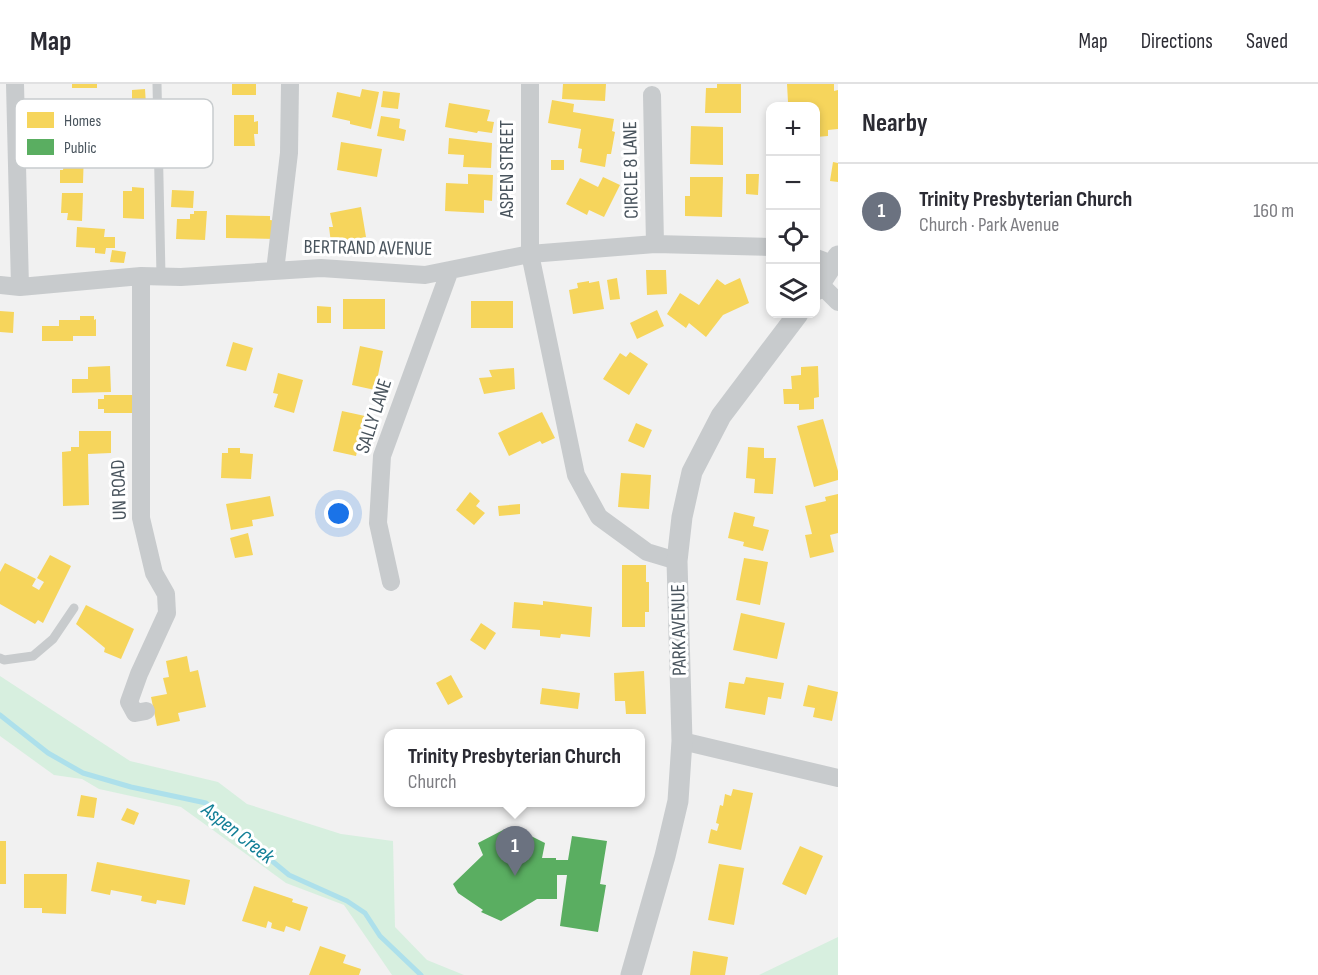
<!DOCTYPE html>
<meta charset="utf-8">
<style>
body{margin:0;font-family:"Sofia Sans Condensed",sans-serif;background:#f7f7f7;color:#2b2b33}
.controls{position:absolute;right:18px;top:18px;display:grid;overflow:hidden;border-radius:12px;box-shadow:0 3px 9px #0003}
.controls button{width:54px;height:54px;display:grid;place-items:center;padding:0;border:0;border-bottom:2px solid #e1e1e2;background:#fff;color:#2b2b33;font:30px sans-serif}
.you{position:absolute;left:339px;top:430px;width:21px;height:21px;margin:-15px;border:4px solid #fff;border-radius:50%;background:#1a73e8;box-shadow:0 0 0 9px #1a73e833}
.badge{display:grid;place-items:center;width:39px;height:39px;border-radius:50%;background:#b45309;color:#fff;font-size:20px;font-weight:700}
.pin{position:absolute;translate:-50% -50px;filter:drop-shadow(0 2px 3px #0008)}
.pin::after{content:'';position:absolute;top:32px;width:21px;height:18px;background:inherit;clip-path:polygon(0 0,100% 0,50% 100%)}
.popup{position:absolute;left:384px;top:645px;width:261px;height:78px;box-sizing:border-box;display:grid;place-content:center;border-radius:12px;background:#fff;filter:drop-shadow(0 2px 4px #0005);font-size:20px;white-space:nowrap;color:#7c7c81}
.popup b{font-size:22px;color:#2b2b33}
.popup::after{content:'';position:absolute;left:50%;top:100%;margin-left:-12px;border:12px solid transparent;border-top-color:#fff}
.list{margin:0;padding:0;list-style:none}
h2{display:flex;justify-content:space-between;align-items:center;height:78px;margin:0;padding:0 24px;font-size:26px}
h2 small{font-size:20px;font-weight:400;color:#7c7c81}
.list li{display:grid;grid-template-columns:39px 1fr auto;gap:18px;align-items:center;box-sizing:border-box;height:96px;padding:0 24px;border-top:2px solid #e1e1e2}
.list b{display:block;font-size:22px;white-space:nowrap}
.list p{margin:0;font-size:20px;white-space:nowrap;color:#7c7c81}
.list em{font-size:20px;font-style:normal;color:#7c7c81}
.icon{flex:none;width:33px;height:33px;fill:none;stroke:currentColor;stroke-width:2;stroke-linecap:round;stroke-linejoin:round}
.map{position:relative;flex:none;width:838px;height:891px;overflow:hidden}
header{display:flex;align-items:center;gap:36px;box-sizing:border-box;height:84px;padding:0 30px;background:#fff;border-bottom:2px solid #e1e1e2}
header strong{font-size:28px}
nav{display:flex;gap:33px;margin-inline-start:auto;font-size:21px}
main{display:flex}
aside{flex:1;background:#fff}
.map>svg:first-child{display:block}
</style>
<header>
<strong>Map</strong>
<nav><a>Map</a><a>Directions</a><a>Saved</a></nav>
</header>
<main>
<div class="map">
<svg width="838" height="891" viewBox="0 0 838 891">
<rect width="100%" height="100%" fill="#f1f1f1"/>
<path fill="#d7efdf" d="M0 592 130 677 218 698 247 720 341 750 393 757 395 843 427 876 464 891H392L344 821 286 799 181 723 99 705 82 695 54 691 0 652Z
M838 853V891H759Z"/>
<path fill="#f6d55c" d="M72 0H97V4H72Z
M232 0H256V11H232Z
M563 0H606L605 17 562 15Z
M717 0H741V29H705L706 4H717Z
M787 0H834V7L838 6V45L828 46V52L816 53V22H810V19L788 18Z
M145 5 146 21H132V6Z
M362 5 379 8 371 45 350 40V37L332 33 337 8 360 13Z
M383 7 400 9 398 25 381 23Z
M552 16 574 20 573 28 614 35 612 47 615 48 611 70H607L605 83 580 78 582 65 578 64 581 45 548 39Z
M449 19 490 26 487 37 494 38 492 49 478 47 477 49 445 43Z
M180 27H197V47H180Z
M234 31H254V38L258 37V50H254L255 62H234Z
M381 32 400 35 399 44 406 46 404 57 377 52Z
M58 33H84L83 58H58Z
M691 42 723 43V81L690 80Z
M129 45 141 46 140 60H128Z
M449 54 492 59 491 84 463 83 464 71 448 70Z
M341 58 382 65 377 93 337 86Z
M66 66 84 67 83 99H60V86H63Z
M551 76H564V86H551Z
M833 78 838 79V98L830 97Z
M468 90 493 91 492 117 484 116V129L445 127 446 99 468 100Z
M746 90H759L758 111 746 110Z
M603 93 620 101 604 133 589 126 587 131 566 120 580 94 598 103Z
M690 93H723L722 133 685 132V112H690Z
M132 103 144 104V135L123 134V107H132Z
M172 106 194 107 193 124 171 123Z
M62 109H83L82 137 67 136 68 129H61Z
M361 123 366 153 331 159 329 143H333L330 129Z
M194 127H207L205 156 176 155 177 135H190V130H194Z
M226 131 270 132V136L278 137 277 155 226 154Z
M77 143 105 145 104 153H115V164H106L105 170 95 169V164L76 163Z
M112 166 126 168 124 179 110 178Z
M646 186H666L667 210 647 211Z
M617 194 620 215 610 216 607 196Z
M740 194 749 219 723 231 706 253 689 239 686 244 667 230 680 209 699 221 717 195 725 201Z
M589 197V199L599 197 604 225 573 230 569 206 578 204 577 199Z
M343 215H385V245H343Z
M471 217H513V244H471Z
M317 222 331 223V239H317Z
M657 226 664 242 637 255 630 239Z
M0 227 14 228 13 249 0 248Z
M80 232H94V236L96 235V252H73V257H42V242H59V236H80Z
M233 258 253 264 246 287 226 282Z
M360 262 383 267 375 306 352 301Z
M630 268 648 280 629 311 603 295 620 269 626 273Z
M110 282 111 308 72 309V295H88V283Z
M818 282 819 313 814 314V325L799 326V320H784L783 305H792L791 292 801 291V283Z
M514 284 515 305 484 310 479 294 492 293 489 286Z
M278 289 303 296 294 329 274 323 278 310 273 309Z
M104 311H138V329H104V325H98V315H104Z
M342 327 365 332 356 372 333 367Z
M542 328 555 354 542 360 540 357 509 372 498 349Z
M823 335 838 387V396L814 403 797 342Z
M636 339 652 346 644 364 628 357Z
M79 347H111V369L88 370 89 421 63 422 62 368 71 367V363H79Z
M748 363 764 364V374H776L773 410 754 409 755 395 746 394Z
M228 364H240V369L253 370 251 395 221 394 222 369H228Z
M621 389 651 391 649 425 618 423Z
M470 408 480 417 476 422 485 429 474 441 456 426Z
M838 410V449L830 451 834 468 810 474 805 451 812 450 805 422 826 417 825 413Z
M270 412 274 432 252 436 253 442 231 446 226 420Z
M520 420V430L499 432 498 422Z
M734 428 755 433 753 442 769 446 763 467 743 462 744 458 728 454Z
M248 449 253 471 235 474 230 454Z
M50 471 71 482 43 539 38 536 35 540 0 520V488L5 479 36 495 32 502 39 506 44 498 37 494Z
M744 474 768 478 760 521 736 516Z
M622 481H646V498H649V528H645V543H622Z
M543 517 592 523 590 553 561 550 560 554 540 552V546L512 544 514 518 543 521Z
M86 521 134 545 121 575 104 568 105 564 76 540Z
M741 529 785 539 777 575 733 566Z
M481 539 496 549 485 566 470 556Z
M187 572 190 588 198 586 206 623 178 629 180 637 157 642 151 613 167 610 163 594 169 593 166 577Z
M644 587 646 630H626L625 617H615L614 589Z
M451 591 463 613 448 621 436 599Z
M746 593 784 599 781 615 768 613 765 631 725 624 729 598 744 600Z
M808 601 838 608 832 637 813 633 815 624 803 622Z
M542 604 580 609 578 625 540 620Z
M733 705 753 709 741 766 708 759 711 745 717 747 719 740 716 739 720 721 723 722 725 710 731 712Z
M81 711 97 714 94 734 77 732Z
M127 724 139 729 134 741 121 736Z
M0 757H6V800H0Z
M800 762 823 772 806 811 782 800Z
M97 778 190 796 185 821 157 816 156 820 141 817 142 812 111 806 110 811 91 807Z
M719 780 744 784 734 841 708 836Z
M24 790H67L66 830 42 829V824H24Z
M254 802 293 815 292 818 308 823 300 847 286 842 284 848 271 844 272 839 268 837 266 844 242 837Z
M320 862 346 871 343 879 361 885 359 891H309Z
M693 867 728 873 725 891H690Z"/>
<path fill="#5aae61" d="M505 745 511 757 525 749 545 759 542 774H556V776H568L572 752 607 757 600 800 606 801 598 848 560 842 567 791H557V815H537L501 837 481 828 483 826 458 809 453 800 483 771 478 759Z"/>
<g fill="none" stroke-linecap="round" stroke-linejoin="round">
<path stroke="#ade0eb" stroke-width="5" d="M0 631 48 669 83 689 131 703 206 719 224 737 289 791 347 817 365 829 380 852 421 891"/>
<path stroke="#c8cbcd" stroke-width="9" d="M157 0 161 192
M0 574 4 576 33 572 53 555 74 524"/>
<path stroke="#c8cbcd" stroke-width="18" d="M15 0 20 203
M530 0V170L576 391 599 433 647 468 677 477
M652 11 655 160
M816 174 832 180
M275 187 289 69 290 0
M141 192V434L154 489 166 510 167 529 139 590 129 618 135 629 146 627
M820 200 838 218
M0 201 20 203 141 192 181 193 321 184 425 191 530 170 655 160 770 163
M391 498 378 439 382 372 450 186
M682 657 838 694"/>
<path stroke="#c8cbcd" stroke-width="21" d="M816 206 838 172
M631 891 665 772 678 717 682 657 677 477 682 433 692 388 721 332 798 230"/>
</g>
<g text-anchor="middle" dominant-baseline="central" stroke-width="6" stroke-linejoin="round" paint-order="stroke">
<g font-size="20" fill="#49545d" stroke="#fff">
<text transform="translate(507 85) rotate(-90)">ASPEN STREET</text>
<text transform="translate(631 86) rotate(-91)">CIRCLE 8 LANE</text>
<text transform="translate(368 164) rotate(1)">BERTRAND AVENUE</text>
<text transform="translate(374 332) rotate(-72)">SALLY LANE</text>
<text transform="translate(119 406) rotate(-92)">UN ROAD</text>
<text transform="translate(679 546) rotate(-91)">PARK AVENUE</text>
</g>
<g font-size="21" font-style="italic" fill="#127f97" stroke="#fff">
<text transform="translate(238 749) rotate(38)">Aspen Creek</text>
</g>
</g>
<rect x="15" y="15" width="198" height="69" rx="9" fill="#fff" stroke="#c8ccce" stroke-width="1.5"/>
<rect x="27" y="28" width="27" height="16" fill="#f6d55c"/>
<rect x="27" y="55" width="27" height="16" fill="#5aae61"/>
<g font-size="16" fill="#49545d">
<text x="64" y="42">Homes</text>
<text x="64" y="69">Public</text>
</g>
</svg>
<div class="controls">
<button>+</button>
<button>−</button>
<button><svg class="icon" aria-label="locate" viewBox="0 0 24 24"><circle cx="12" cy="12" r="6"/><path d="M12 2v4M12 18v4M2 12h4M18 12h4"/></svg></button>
<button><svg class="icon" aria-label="layers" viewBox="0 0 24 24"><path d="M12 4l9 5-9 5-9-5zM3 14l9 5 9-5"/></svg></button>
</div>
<div class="you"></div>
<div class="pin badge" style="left:515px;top:792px;background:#6b7280">1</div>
<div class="popup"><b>Trinity Presbyterian Church</b>Church</div>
</div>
<aside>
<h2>Nearby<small></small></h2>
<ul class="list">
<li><span class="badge" style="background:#6b7280">1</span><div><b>Trinity Presbyterian Church</b><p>Church · Park Avenue</p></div><em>160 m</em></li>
</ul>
</aside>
</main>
